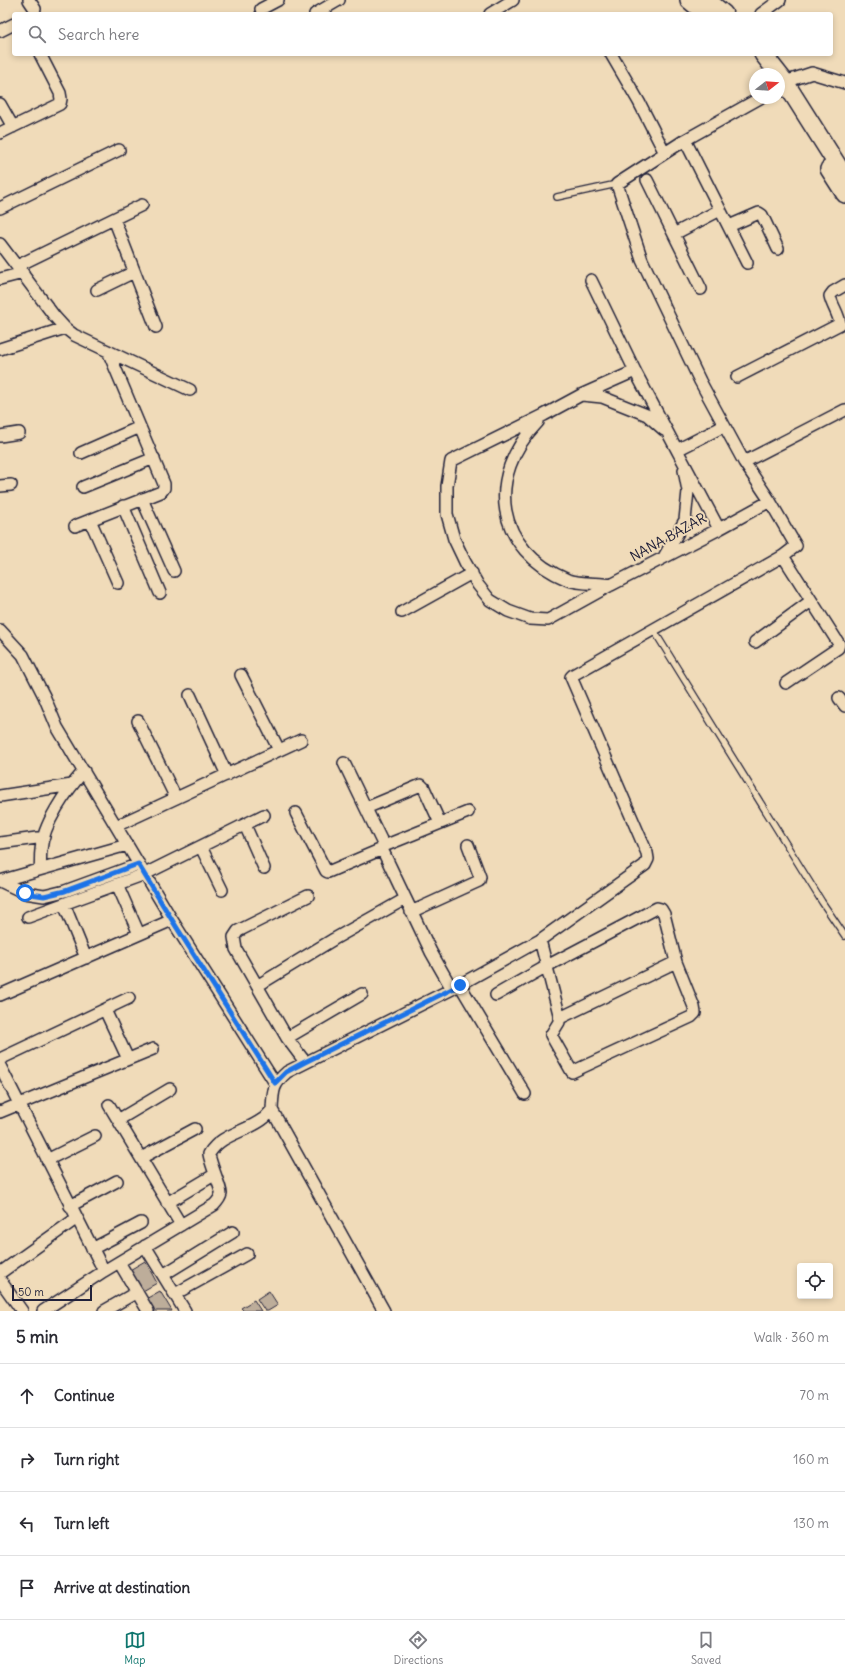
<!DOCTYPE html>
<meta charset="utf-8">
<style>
body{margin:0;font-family:Delius,sans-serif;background:#f2f2f3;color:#2b2b33}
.controls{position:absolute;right:12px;bottom:12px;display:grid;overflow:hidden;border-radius:4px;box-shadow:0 2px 6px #0003}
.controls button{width:36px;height:36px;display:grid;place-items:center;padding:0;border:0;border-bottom:1px solid #e1e1e2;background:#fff;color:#2b2b33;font:20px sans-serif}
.compass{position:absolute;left:749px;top:68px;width:36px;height:36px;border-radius:50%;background:#fff;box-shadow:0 2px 6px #0003;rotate:73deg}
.scale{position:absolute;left:12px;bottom:10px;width:80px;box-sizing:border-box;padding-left:4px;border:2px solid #22223b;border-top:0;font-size:11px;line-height:14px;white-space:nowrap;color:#22223b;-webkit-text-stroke:3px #f0dbb9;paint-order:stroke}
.stop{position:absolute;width:12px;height:12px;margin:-9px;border:3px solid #1a73e8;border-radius:50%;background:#fff}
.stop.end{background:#1a73e8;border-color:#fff;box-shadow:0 1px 4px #0008}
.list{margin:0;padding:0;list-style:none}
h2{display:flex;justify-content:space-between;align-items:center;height:52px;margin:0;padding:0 16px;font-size:17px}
h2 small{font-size:13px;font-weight:400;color:#7c7c81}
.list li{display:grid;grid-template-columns:26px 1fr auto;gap:12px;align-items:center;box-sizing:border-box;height:64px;padding:0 16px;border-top:1px solid #e1e1e2}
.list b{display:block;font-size:15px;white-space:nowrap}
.list em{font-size:13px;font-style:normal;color:#7c7c81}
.icon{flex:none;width:22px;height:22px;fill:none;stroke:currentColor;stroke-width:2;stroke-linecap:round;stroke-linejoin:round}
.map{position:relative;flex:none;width:845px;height:1311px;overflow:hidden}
.search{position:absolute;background:#fff;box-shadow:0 2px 6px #0003;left:12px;right:12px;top:12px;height:44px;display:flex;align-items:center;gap:10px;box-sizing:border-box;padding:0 14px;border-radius:4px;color:#7c7c81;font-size:15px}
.sheet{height:308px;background:#fff}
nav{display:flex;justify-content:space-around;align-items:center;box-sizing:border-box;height:56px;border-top:1px solid #e1e1e2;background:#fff;font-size:11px;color:#7c7c81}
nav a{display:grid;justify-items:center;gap:2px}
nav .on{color:#0f766e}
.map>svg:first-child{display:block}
</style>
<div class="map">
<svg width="845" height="1311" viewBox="0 0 845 1311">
<rect width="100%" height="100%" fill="#f0dbb9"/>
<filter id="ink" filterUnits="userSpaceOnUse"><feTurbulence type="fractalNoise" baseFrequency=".025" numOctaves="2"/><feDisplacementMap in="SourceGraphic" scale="8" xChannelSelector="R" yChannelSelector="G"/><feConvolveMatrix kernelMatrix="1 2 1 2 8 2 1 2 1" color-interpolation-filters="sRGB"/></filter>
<g filter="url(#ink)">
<path fill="#bdad9a" stroke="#22223b" d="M145 1261 157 1283 141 1292 128 1271Z
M160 1291 172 1311H150L144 1300Z
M269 1291 278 1305 268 1311H265L257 1299Z
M254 1300 261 1311H244L241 1308Z"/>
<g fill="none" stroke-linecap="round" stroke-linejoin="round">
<g stroke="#22223b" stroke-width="8">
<path id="lane" d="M557 197 617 184
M653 629 822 902 845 936"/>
</g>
<g stroke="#22223b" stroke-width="14">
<path id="street" d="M29 0 35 9
M261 9 278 0
M315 14 339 0
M490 14 513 0
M761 14 780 0
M0 31 14 24
M611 54 639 102 665 153
M785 82 812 73 845 83
M0 104 13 127
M0 133 60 104 61 99 60 93 40 54
M685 140 747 263
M647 180 701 289
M0 208 119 150
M114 219 156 327
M729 226 759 213 762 215 778 249
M674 234 720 210
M0 244 55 317 65 328 74 335 190 390
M17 266 142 205
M0 279 23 273
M591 280 635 371 719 529 611 585 548 620 530 619 508 611 490 600 478 585 465 562 454 539 447 514V486L451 461 544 415 581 395 635 371
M97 290 134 272
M0 349 65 328
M737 377 840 324C839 314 832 306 830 296L833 292 845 285
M582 395 602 397 647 415 664 430
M538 422C485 477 495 550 568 580 579 584 599 583 611 585
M0 436 19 433
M677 450 724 426
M81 453 140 427
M744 462 845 410
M0 486 11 485
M83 487 154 458
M142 499 174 571
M123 506 160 593
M90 520 118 583
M75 526 161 492 164 488V484L108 351
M719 529 770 501
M783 556 839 644 838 648 786 683
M664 557 685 520 688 491 684 470
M402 612 472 573
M0 630 23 655 44 696 57 727 172 920 275 1083
M755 642 811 601
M241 675 279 750
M190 695 227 775
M839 698 845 706
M138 721 176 798
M344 763 384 846
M0 796 72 785
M366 808 421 785 424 788 440 823
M296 813 326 871 328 872 382 849
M245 825 264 868
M116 826 301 740
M0 843 44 837
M201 847 222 890
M40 869C41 863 40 857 41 850 43 824 66 791 84 771
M0 881 25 893 44 896 65 891 139 864
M0 881 127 845
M117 884 139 934
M64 904 86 958
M411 912 479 881 480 877 468 845
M28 917 145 874 264 815
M460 985 525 1094
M257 986 334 939 405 899
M452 989 431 952 382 849 384 846 468 812
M0 995 172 920
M496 995 547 966 657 908 661 909 664 914 676 962 694 1007 695 1013 691 1017 572 1072 551 1035 559 1022V1014L540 940
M105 1010 128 1059
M560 1018 676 962
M287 1038 362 994
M0 1059 129 998
M305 1062 287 1038 236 949 234 937 238 931 308 896
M0 1066 104 1271
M109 1105 181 1225
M272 1110 384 1311
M0 1112 153 1049
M118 1120 170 1089
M141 1158 195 1129
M47 1160 95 1136
M167 1203 214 1175
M70 1206 117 1181
M145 1246 185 1311
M92 1249 141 1223
M119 1262 148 1311
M0 1273 77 1218
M163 1275 233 1232
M0 1280 22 1311
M175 1294 247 1254
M43 1311 104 1271 214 1205C217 1202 220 1199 221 1194 222 1190 210 1163 209 1154 221 1134 244 1133 263 1119 266 1117 269 1113 272 1110 273 1092 272 1085 287 1072L452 989 540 940 645 865 648 859 647 853 571 677 573 675 783 556 796 546 770 501 744 462 700 381 642 260 617 184 685 140 760 98
M104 1311 137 1292"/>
</g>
<g stroke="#22223b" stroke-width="20">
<path id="primary" d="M689 0 706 14
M707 0 724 14
M763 54 785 82 845 177
M829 169 845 194"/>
</g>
<use href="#lane" stroke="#f0dbb9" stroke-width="5.5"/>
<use href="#street" stroke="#f0dbb9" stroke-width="11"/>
<use href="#primary" stroke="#f0dbb9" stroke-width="17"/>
</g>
</g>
<g fill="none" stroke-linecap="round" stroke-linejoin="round" filter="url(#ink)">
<path stroke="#1a73e8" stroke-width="5" d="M25 893 44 896 65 891 138 864 172 920 275 1083 286 1072 305 1062 460 985"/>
</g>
<g text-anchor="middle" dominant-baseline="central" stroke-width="4" stroke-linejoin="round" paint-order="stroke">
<g font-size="14" fill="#22223b" stroke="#f0dbb9">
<text transform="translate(668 537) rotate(-29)">NANA BAZAR</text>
</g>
</g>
</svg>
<div class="controls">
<button><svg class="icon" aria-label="locate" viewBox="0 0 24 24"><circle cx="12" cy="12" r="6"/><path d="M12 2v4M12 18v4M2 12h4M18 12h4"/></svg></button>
</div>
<svg class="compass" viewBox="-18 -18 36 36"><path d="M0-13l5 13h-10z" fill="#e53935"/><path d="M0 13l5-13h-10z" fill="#7c7c81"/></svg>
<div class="scale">50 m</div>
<div class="stop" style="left:25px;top:893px"></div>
<div class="stop end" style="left:460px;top:985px"></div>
<div class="search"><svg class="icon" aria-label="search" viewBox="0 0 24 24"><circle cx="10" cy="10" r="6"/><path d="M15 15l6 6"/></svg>Search here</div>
</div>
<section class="sheet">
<h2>5 min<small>Walk · 360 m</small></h2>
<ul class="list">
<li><svg class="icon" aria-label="ahead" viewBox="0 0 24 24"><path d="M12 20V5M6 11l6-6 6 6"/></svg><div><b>Continue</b></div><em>70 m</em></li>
<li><svg class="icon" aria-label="right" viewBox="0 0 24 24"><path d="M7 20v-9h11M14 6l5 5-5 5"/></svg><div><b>Turn right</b></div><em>160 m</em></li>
<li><svg class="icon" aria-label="left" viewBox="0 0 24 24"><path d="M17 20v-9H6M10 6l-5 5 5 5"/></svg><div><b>Turn left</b></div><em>130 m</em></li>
<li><svg class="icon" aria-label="arrive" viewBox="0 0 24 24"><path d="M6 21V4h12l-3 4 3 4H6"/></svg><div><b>Arrive at destination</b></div></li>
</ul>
</section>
<nav>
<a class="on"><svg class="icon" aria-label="map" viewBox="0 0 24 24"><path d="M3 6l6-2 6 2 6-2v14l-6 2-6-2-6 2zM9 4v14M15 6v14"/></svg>Map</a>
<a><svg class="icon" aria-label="directions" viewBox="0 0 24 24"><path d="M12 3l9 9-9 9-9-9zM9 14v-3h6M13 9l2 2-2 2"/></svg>Directions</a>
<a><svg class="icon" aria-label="saved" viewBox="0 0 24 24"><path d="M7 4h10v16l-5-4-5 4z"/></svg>Saved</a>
</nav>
